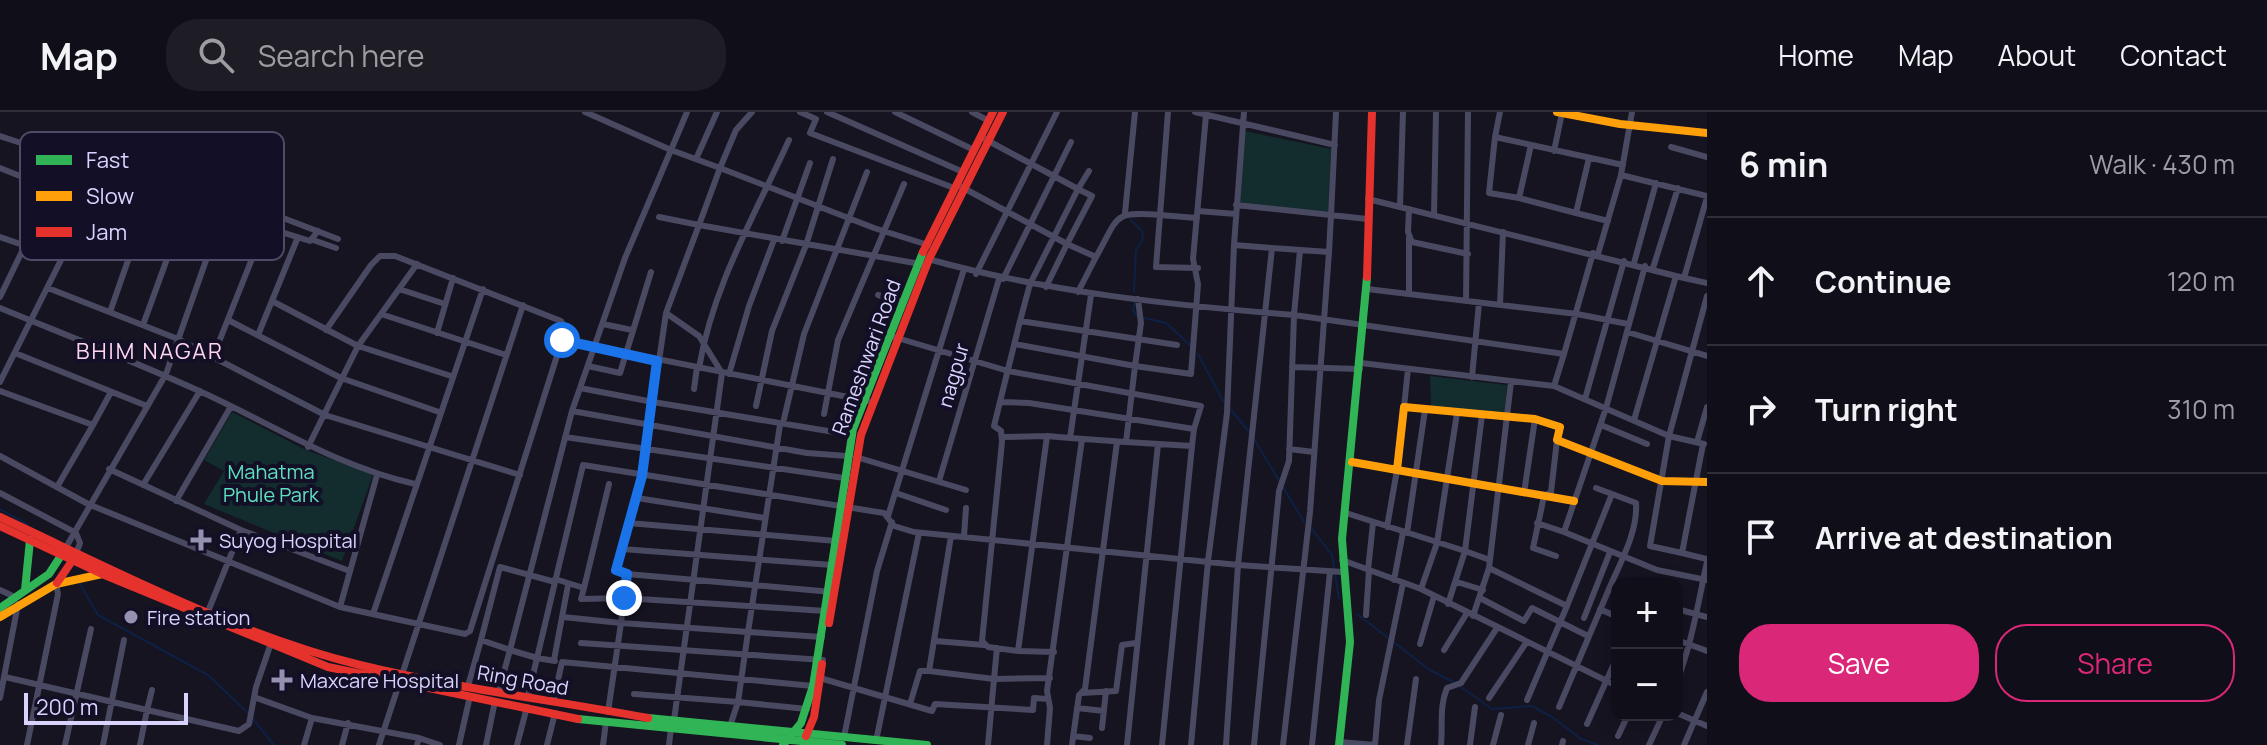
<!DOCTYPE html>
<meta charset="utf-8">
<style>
body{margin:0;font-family:Manrope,sans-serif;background:#1e1d26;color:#f1f3f6}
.controls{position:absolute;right:24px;bottom:24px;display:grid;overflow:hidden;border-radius:16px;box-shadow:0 4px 20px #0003}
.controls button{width:72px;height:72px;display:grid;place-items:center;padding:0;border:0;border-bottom:2px solid #302f38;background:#100f19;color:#f1f3f6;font:40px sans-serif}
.scale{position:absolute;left:24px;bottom:20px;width:164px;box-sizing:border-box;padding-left:8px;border:4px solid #d9d4ff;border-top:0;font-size:22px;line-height:28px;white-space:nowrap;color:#d9d4ff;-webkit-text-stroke:6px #130f26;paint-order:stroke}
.stop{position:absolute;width:24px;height:24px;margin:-18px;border:6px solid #1a73e8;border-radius:50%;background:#fff}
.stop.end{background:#1a73e8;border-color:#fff;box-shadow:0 2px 8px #0008}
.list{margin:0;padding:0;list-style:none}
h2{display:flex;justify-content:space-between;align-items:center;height:104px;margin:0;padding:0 32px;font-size:34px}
h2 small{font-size:26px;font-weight:400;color:#9c9ca2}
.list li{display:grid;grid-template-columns:52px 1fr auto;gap:24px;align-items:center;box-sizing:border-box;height:128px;padding:0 32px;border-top:2px solid #302f38}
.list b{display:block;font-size:30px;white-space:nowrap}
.list em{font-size:26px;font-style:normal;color:#9c9ca2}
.actions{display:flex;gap:16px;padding:24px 32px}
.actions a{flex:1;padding:18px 0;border:2px solid #db2777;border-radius:32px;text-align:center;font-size:28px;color:#db2777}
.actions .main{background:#db2777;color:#fff}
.icon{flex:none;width:44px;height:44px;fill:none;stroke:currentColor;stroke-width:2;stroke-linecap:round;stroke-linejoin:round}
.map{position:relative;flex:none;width:1707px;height:633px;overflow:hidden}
header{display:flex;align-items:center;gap:48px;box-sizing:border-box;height:112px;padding:0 40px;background:#100f19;border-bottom:2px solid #302f38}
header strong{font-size:38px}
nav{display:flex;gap:44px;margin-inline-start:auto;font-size:28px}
.search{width:560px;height:72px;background:#1e1d26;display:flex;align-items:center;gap:20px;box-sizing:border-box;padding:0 28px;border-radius:32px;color:#9c9ca2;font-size:30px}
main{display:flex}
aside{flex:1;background:#100f19}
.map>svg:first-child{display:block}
</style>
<header>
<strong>Map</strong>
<div class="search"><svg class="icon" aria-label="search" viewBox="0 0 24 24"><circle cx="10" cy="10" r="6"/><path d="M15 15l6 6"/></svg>Search here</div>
<nav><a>Home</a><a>Map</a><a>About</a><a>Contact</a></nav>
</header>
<main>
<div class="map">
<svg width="1707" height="633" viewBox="0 0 1707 633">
<rect width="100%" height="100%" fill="#161421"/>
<path fill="#132c2d" d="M1245 19 1331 37 1328 101 1239 96Z
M1430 264 1507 273 1505 301 1431 296Z
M232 300 304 337 373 363 342 449 204 392 224 359 204 348Z"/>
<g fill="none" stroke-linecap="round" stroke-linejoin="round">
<path stroke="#0d2144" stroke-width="2" d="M1131 108 1142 119 1143 127 1136 138 1134 180
M1135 190 1133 199 1138 205
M1144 206 1166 211 1192 235
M1198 242 1223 289
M1231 298 1251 322
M1254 327 1280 370
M1283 375 1304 410
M0 397 27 412
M1311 416 1332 443 1339 486
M80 472 98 503 208 563 249 602
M1357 502 1430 558 1453 570
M1458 573 1492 597 1532 594 1552 605 1581 627 1598 633
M253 607 274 633"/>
<path stroke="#4a4962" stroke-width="6" d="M687 0 671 38 720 56 736 18 752 0
M800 0 816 7 810 21 954 76
M827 0 963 60
M895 0 974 38
M972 0 989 9
M1195 0 1335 33
M1336 0 1331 103 1367 107
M1500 0 1495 25 1623 53
M1632 0 1621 63 1707 84
M0 24 24 32 71 38 0 185
M981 25 1078 77 1030 172 1020 209 1177 233
M1495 25 1489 81 1519 86
M1531 33 1519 86 1576 101 1589 46
M1671 35 1707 45
M71 38 176 65 338 127
M1554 39 1562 1
M696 47 717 0
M67 53 310 129 318 119
M0 56 35 70
M956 72 1067 132 1046 175
M1707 85 1684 166 1707 171
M1368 87 1684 166
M1236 93 1331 103 1329 140 1272 136
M1400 94 1403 0
M88 95 140 114
M1409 97 1408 120 1412 130 1468 142
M1198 99 1236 102
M1125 101 1135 0
M1576 101 1608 109
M1434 103 1436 0
M659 105 699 113 720 56 874 116 928 133
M1197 106 1160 103 1156 155 1198 156
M35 115 70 131
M0 125 26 134
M1409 126V182
M313 128 336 136
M782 129 810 51
M1598 142 1621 63
M1096 145C1119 105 1111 99 1160 103L1168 0
M928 147C1047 180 1170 193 1294 203L1300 138
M1634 151 1656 71
M1645 154 1606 296 1564 420 1657 458 1707 468
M1653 156 1678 76
M976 162 1057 0
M1003 167 1071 30
M48 176 178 227 325 303 520 363
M399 177 445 192
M1367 177 1577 202 1628 212
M1078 180 1096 145 1067 132 1092 84 1078 77 1089 59
M878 183 903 190
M1138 187 1141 211 1135 254 1191 262 1198 172 1193 147 1206 3
M272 189 358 234 451 264
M1466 189 1468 0
M1500 193 1503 120
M0 196C66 223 133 249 197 278 271 311 335 354 415 372
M110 200 140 114 176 123
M666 201 653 290 580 276 572 299 807 341 847 344
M381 202 506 243
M228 208 341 266 439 300
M603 212 632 218
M143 213 188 89
M326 218 371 153 380 144H395L561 209 565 216 562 228
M1627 220 1707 244
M437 221 453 166
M258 223 298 125
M894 225 1008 259 1201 294 1194 317
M1015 232 1135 254 1126 330 1070 326
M15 241 147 294
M213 245 265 114
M1361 251 1554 274 1564 242
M588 254 620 261 651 160
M1292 255 1360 257
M699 256C713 173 755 103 789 28
M729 262 749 194 774 128
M1472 265 1479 191
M0 270 103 64
M1554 274 1669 324 1704 332
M580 276 625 146 671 38 585 0
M694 277 697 255
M0 279 93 313 57 375
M1585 287 1624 149
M1000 290 1029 291 1194 317 1192 334 1126 330
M756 294 772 219 806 133 833 47
M1404 295 1408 257
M824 302 838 228 904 72
M1482 303 1465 439 1490 448 1511 270
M784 307 804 222 867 60
M1634 308 1676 164
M93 313 111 280
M780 313 748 520 621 511 627 462 616 458 637 386 653 290 852 323
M1601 313 1647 332
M1047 324 1070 326 1091 183
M565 325 844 366
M1002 325 1047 324 1018 539 988 535 982 529 1002 330 1001 319 994 314 1020 209
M1697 330 1707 295
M1703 332 1682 441 1650 434 1669 324 1707 184
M308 335 358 234 417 152
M1289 337 1314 340
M0 344 88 392 340 495 465 522 470 519 562 228 868 289
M856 345 966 378
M109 357 241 418 347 458
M939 369 999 167
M143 373 200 279
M1596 376 1612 382
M0 381 76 421 80 431 76 442
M896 381 946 398
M1524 381 1535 307
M637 386 765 406
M176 389 230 296
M1346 401 1465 439 1448 492
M888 404 964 157
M629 411 836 429
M1537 411 1564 420
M1387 415 1397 358
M1407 421 1425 298
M951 424 929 559 994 567 997 536
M964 424 966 396
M65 437 166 262 223 100
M622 437 832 453
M1682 441 1707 447
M1556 444 1533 436 1544 384 1551 380 1557 328
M1342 448 1421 477 1617 574
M1490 448 1489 456 1567 494 1612 382 1636 391C1638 420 1620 451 1609 477L1617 479
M1368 458 1373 411
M627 462 832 480
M555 467 584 476 581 487 624 486 826 499
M1394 468 1403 420
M1457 470 1483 478
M584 476 609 372
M1421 477 1437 431 1457 301
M0 478 15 485
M1480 486 1524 509 1532 496 1588 524
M340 495 377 363
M209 497 241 418
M1600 497 1617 505
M1677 497 1707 505
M373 502 483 177
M1366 503 1369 459
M1473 504 1489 456
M563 505 621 511 608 600
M1584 506 1610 440
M481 528 500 455 555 470 583 353 884 401 894 414 914 420 1238 453 1343 460
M1677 528 1707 539
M935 529 984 533
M581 531 823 548
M1420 532 1434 484
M1444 538 1467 501
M1018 539 1054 540
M554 548 568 473
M5 565 147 598 140 633
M820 566 932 599 935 592 1033 598 1034 586 1048 587
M1677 569C1692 531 1698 491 1707 450
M468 574 481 528 510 538 572 299
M152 578 147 598 239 619 249 612 256 575 270 534
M499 578 510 538 537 546 555 470
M1082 581 1116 579 1122 533 1136 531
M634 582 738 590 748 520 822 525
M528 584 537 546 555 549
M254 585 312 606 419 626 417 633
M0 586 18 492
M1489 586 1526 531
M1527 588 1567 494
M553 590 562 550 813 574
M910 592 920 559H929
M1559 595 1609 477
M1077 596 1104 599
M1677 601 1707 614
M674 608 722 261 699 224 666 201 699 113 926 153
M1587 612 1617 545
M730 614 738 590 807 597
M1102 616 1106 579
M1073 624 1090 626
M1618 624 1628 603
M844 625 877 459 892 410
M419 626 440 633
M876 629 919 421
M1339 630 1375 633
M27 633 58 482 56 472
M65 633 91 517
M103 633 124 528
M304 633 312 606
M342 633 348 611
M379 633 523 193
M459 633 470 584
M486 633 495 589
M517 633 527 595
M547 633 555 601
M603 633 606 610
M669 633 671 616
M988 633 994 567 1050 566
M1047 633 1050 596 1047 579 1082 327
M1072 633 1079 583 1085 577 1117 330
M1127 633 1158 332
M1162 633 1192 334
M1191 633 1208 449 1227 301 1234 133
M1226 633 1238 453 1272 136 1234 133 1244 0
M1254 633 1279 379 1289 349 1294 203 1564 242 1593 141
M1283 633 1310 400 1329 140
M1312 633 1330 460
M1375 633 1379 588 1403 471
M1407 633 1416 567
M1441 633C1443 613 1439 595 1447 576L1461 571 1497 516
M1470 633 1475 595
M1493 633 1501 603
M1528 633 1534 611
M1562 633 1563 629
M1649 633 1663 603
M1684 633 1707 580"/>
<path stroke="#30b455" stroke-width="8" d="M25 478 30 428
M0 496 49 462 64 439
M648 606 927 633
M578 607 842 633
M783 633 801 611 813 574 853 317 923 140
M1339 633 1350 530 1342 427 1367 165"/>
<path stroke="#ff9f0a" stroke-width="8" d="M1557 0 1620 12 1707 21
M1352 350 1397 358
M1574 389 1397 358 1404 295 1535 307 1560 315 1557 328 1662 369 1707 370
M0 505 56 472 102 462"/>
<path stroke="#e5322d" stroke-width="8" d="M923 140 993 0
M1367 165 1372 0
M0 405C116 459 235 522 360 553 454 576 553 588 648 606
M0 414 102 462 328 555 578 607
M57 471 74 446
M829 511 861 323 929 147 1003 0
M806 624 814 605 822 552"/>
</g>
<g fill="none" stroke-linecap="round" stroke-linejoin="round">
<path stroke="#1a73e8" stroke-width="10" d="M562 228 657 249 642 364 616 458 627 462 624 486"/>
</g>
<g fill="#9591b1" stroke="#130f26" stroke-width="3">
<path d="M197 416h8v8h8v8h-8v8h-8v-8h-8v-8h8z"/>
<circle cx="131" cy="505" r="8"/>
<path d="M278 556h8v8h8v8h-8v8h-8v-8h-8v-8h8z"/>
</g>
<g text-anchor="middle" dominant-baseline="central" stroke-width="8" stroke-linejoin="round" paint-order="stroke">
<g font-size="20" fill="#d9d4ff" stroke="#130f26">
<text transform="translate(866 245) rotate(-70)">Rameshwari Road</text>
<text transform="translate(953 263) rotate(-74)">nagpur</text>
<text transform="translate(523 568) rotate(10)">Ring Road</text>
</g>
<g font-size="20" fill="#5fe0c0" stroke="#130f26">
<text x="271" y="359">Mahatma<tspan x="271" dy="23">Phule Park</tspan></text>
</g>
<g font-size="20" fill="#d9d4ff" stroke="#130f26" text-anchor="start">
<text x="219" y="428">Suyog Hospital</text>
<text x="147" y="505">Fire station</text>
<text x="300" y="568">Maxcare Hospital</text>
</g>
<g font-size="22" letter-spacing="2" fill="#ffd6f0" stroke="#130f26">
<text x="150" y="239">BHIM NAGAR</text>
</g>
</g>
<rect x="20" y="20" width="264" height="128" rx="12" fill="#130f26" stroke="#4e4a67" stroke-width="2"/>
<rect x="36" y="43" width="36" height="10" fill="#30b455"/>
<rect x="36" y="79" width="36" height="10" fill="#ff9f0a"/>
<rect x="36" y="115" width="36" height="10" fill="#e5322d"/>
<g font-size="22" fill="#d9d4ff">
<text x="86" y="56">Fast</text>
<text x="86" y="92">Slow</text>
<text x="86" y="128">Jam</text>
</g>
</svg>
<div class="controls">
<button>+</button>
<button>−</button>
</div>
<div class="scale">200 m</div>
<div class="stop" style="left:562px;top:228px"></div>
<div class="stop end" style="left:624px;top:486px"></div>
</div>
<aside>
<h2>6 min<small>Walk · 430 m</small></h2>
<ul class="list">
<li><svg class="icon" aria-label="ahead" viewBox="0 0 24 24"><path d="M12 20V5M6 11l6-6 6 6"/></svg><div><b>Continue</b></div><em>120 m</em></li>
<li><svg class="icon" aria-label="right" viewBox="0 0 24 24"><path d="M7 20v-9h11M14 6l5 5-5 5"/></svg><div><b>Turn right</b></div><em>310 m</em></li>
<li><svg class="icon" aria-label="arrive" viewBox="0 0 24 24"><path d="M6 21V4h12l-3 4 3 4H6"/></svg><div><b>Arrive at destination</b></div></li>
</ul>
<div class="actions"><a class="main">Save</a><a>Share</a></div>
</aside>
</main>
